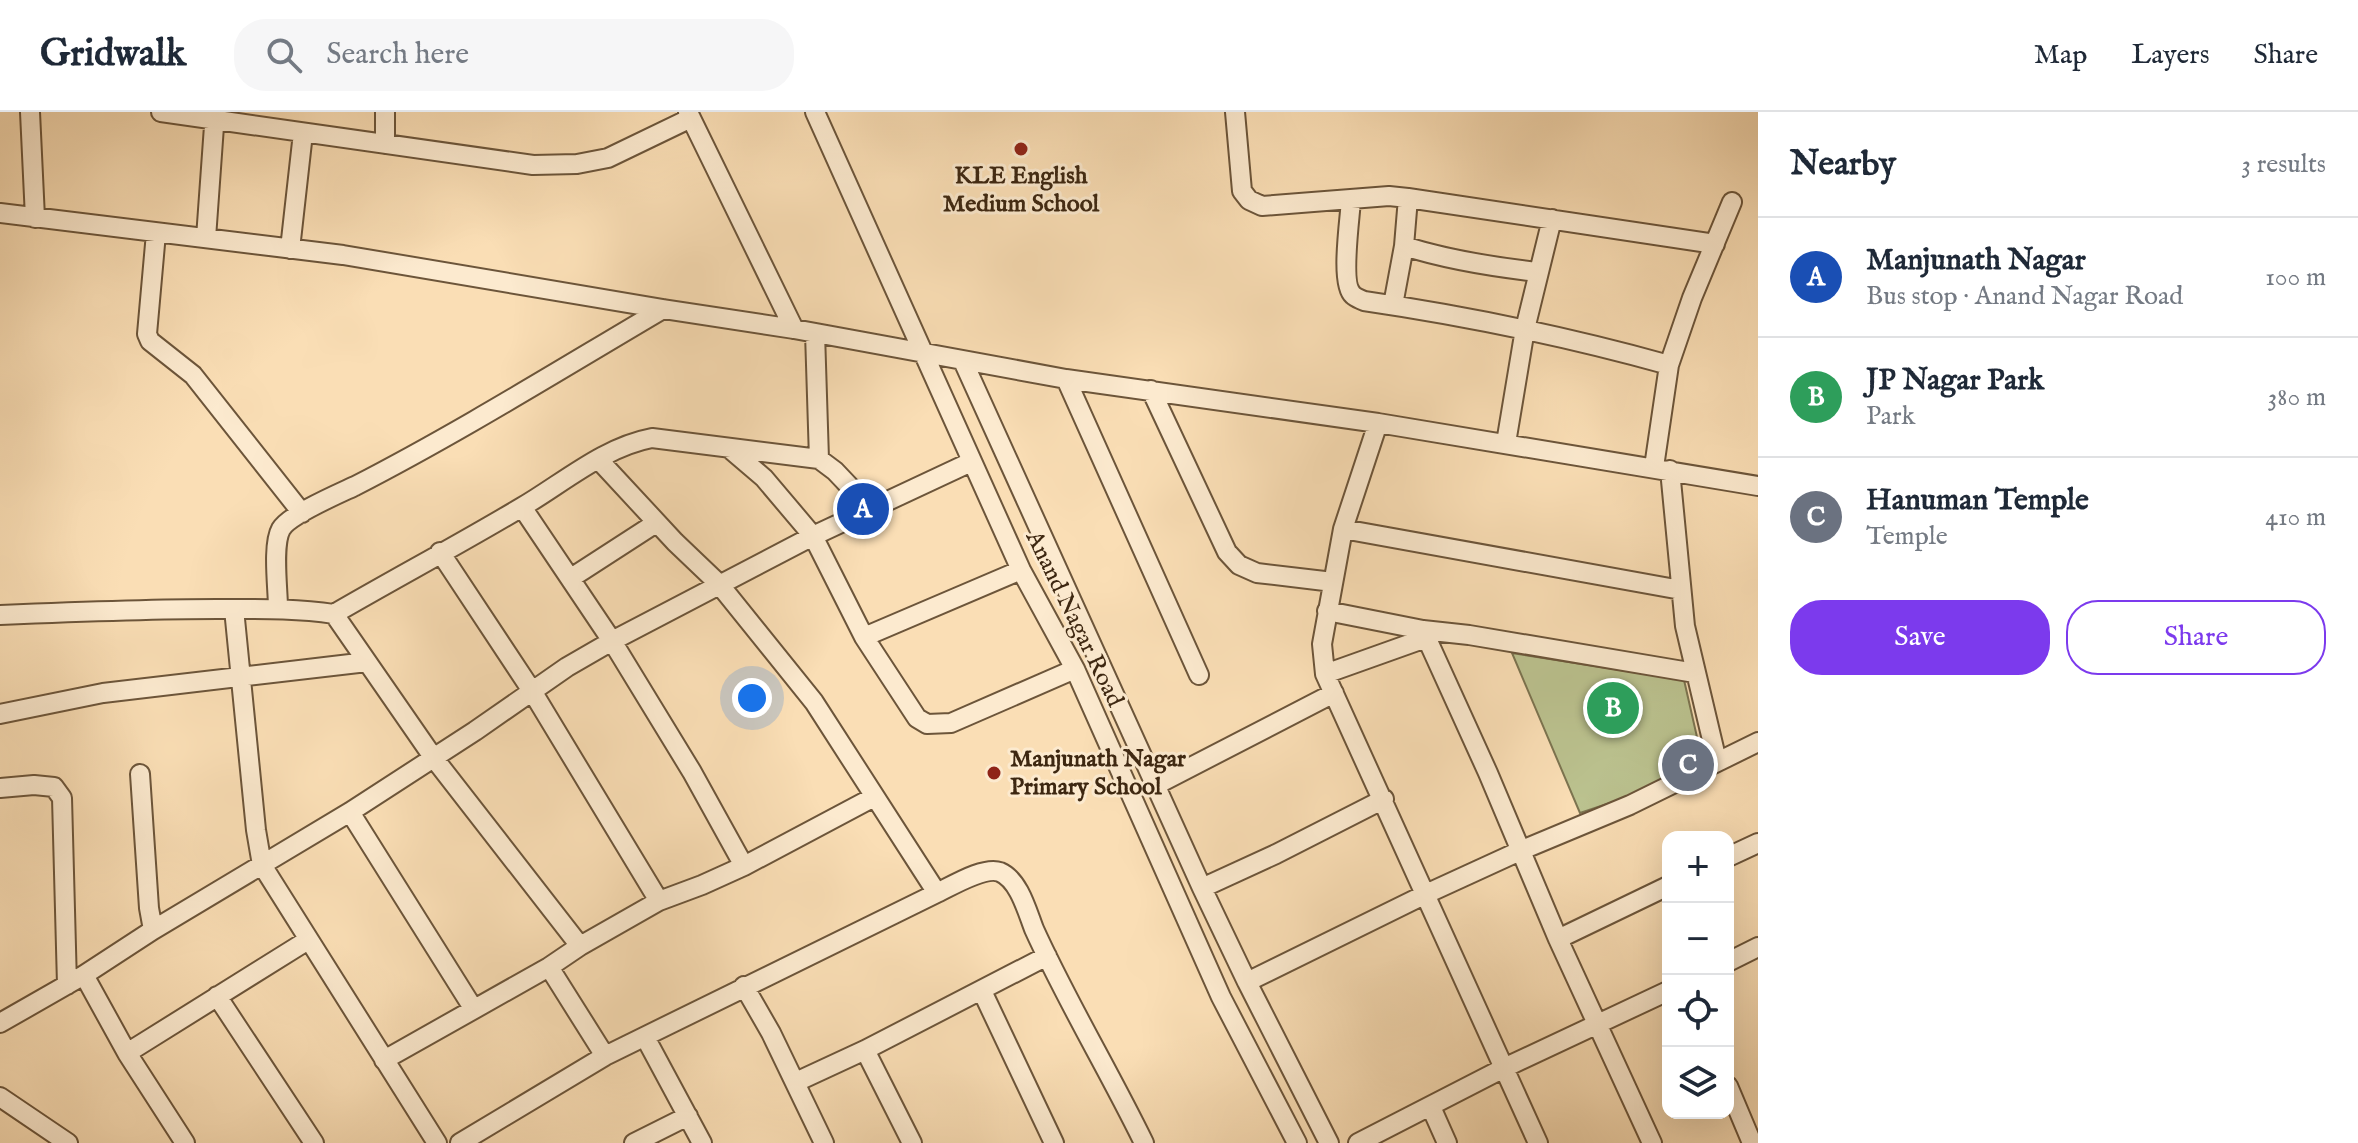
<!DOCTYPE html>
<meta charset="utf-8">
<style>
body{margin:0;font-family:"IM FELL English",serif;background:#f6f6f7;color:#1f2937}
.controls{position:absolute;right:24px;bottom:24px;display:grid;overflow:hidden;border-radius:16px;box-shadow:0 8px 32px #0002}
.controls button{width:72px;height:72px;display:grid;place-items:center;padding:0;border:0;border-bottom:2px solid #e0e1e3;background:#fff;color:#1f2937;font:40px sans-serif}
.you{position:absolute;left:752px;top:586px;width:28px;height:28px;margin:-20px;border:6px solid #fff;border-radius:50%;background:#1a73e8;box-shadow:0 0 0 12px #1a73e833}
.badge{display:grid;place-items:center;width:52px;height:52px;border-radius:50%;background:#7c3aed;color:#fff;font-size:26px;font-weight:700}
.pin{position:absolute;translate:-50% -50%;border:4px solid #fff;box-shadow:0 2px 8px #0006}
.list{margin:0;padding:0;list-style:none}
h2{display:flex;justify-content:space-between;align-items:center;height:104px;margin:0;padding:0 32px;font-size:34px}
h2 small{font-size:26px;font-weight:400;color:#747a83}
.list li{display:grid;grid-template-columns:52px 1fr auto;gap:24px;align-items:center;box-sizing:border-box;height:120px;padding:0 32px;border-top:2px solid #e0e1e3}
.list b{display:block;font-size:30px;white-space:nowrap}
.list p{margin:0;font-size:26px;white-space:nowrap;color:#747a83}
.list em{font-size:26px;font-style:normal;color:#747a83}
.actions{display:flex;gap:16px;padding:24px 32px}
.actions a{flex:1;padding:18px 0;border:2px solid #7c3aed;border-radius:32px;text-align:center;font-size:28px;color:#7c3aed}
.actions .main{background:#7c3aed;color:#fff}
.icon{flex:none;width:44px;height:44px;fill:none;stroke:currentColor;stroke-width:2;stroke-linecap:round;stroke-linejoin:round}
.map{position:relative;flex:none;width:1758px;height:1031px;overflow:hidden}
header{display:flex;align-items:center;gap:48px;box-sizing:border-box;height:112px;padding:0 40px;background:#fff;border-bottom:2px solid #e0e1e3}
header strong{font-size:38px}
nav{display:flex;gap:44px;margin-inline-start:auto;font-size:28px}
.search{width:560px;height:72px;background:#f6f6f7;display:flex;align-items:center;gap:20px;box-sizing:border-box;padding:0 28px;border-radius:32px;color:#747a83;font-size:30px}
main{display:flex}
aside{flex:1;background:#fff}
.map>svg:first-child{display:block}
</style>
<header>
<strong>Gridwalk</strong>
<div class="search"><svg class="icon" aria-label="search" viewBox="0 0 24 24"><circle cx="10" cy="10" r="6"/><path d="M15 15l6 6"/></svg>Search here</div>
<nav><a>Map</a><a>Layers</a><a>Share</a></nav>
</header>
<main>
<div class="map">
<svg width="1758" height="1031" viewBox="0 0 1758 1031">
<rect width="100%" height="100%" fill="#fadeb5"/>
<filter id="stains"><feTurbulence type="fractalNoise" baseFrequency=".0025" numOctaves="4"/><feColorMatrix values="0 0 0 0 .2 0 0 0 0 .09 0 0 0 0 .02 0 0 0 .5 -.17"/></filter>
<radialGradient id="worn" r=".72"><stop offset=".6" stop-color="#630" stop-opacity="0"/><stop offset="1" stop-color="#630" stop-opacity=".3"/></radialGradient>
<path fill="#bbc28f" stroke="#7c7450" stroke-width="2" d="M1512 541 1684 568 1697 625 1664 642 1667 672 1580 701Z"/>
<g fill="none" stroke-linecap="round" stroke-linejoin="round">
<g stroke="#6c553a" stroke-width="22">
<path id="minor" d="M30 0 35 106
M161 0 533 53 577 52 608 46 691 6
M688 0 794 217
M815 0 1021 458 1075 557 1221 885 1297 1031
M1235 0 1242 79 1249 88 1262 94 1389 84 1408 86 1715 132
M385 32V0
M1351 88C1350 106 1340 172 1353 183 1356 186 1360 187 1364 189 1467 204 1568 225 1669 253
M0 101 343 143 663 197 794 217 1066 267 1378 311 1758 374
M156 121 147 222 150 229 193 263 302 401
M206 126 215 0
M1404 134C1448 148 1493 155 1538 160
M290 137 303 21
M1393 193 1404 134 1408 86
M815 221 819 347
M963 249 1202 776 1247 870 1329 1031
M1066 267 1199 563
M1151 278 1227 440 1239 453 1257 461 1333 470
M1378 311 1343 417 1322 532 1325 562 1538 1031
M1506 331 1525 217 1552 107
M730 337 764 366 813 424 864 525 917 606 927 612 951 611 1075 557
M598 347 675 430 719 472 814 590 937 781
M1654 355 1669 253 1692 186 1732 90
M1670 358 1685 514 1717 649
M522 395 612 529 692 660 744 754
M1343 417 1681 478
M440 440 532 579 659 789
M571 466 656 411
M278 496C278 477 272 433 281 417 289 403 338 382 355 374 460 320 561 257 663 197
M234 497 256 718 262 753 437 1031
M1327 499 1423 518 1469 523 1695 561
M334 502 433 645 580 834
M0 503C72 500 145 497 217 497 257 497 295 496 334 502 396 466 460 432 522 395 563 371 604 335 652 326L819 347 835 359 872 398
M1423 518 1488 661 1558 827 1652 1031
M864 525 1021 458
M1325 562 1426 526
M0 602 103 581 367 550
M140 662 149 796 153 818
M1156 673 1334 581
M0 676 34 673 54 675 62 686 67 873
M350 700 473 896
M1728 745 1758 731
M1202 776 1276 742 1384 687
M1558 827 1668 774
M1728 850 1758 835
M549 855 605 944
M84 863 127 941 185 1031
M1247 870 1426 782 1522 738 1630 693 1758 630
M744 874 771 921 824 1031
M982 879 1054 1031
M217 884 314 1031
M0 911 84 863 153 818 350 700 475 619 567 555 612 529 813 424 971 350
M645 925 702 1031
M865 938 912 1031
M127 941 308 828
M384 948 549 855 580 834 659 789 702 773 744 754 874 685
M796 970 865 938 1047 844
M1728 974 1752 1031
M0 985 68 1031
M1431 995 1447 1031
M460 1031 605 944 937 781C952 774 984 754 1000 760 1019 768 1027 799 1034 817 1067 890 1109 959 1144 1031
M634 1031 688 1004
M1358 1031 1504 956 1668 879"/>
</g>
<use href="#minor" stroke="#fceacf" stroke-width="18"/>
</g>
<g fill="#8f2418" stroke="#fceacf" stroke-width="3">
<circle cx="1021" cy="37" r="8"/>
<circle cx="994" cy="661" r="8"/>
</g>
<g text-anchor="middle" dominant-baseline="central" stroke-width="6" stroke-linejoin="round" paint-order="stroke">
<g font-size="24" font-weight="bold" fill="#3d2711" stroke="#fceacf">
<text x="1021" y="64">KLE English<tspan x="1021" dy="28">Medium School</tspan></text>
<text x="1010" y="647" text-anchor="start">Manjunath Nagar<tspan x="1010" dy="28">Primary School</tspan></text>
</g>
<g font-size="24" fill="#3d2711" stroke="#fceacf">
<text transform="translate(1074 507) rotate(64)">Anand Nagar Road</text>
</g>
</g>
<rect width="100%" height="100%" filter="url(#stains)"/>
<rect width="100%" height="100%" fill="url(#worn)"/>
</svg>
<div class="controls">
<button>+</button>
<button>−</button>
<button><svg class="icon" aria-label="locate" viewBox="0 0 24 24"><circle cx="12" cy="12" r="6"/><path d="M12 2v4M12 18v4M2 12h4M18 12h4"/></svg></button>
<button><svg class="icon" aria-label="layers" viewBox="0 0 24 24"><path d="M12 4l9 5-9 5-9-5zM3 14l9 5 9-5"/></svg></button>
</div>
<div class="you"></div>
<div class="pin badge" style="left:863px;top:397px;background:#1a4fb4">A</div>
<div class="pin badge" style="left:1613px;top:596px;background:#2e9e5b">B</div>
<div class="pin badge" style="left:1688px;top:653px;background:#6b7280">C</div>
</div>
<aside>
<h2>Nearby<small>3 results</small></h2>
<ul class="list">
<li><span class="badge" style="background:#1a4fb4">A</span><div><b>Manjunath Nagar</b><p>Bus stop · Anand Nagar Road</p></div><em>100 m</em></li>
<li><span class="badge" style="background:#2e9e5b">B</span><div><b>JP Nagar Park</b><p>Park</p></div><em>380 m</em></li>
<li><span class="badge" style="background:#6b7280">C</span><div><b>Hanuman Temple</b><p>Temple</p></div><em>410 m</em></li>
</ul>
<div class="actions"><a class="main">Save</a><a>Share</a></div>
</aside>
</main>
